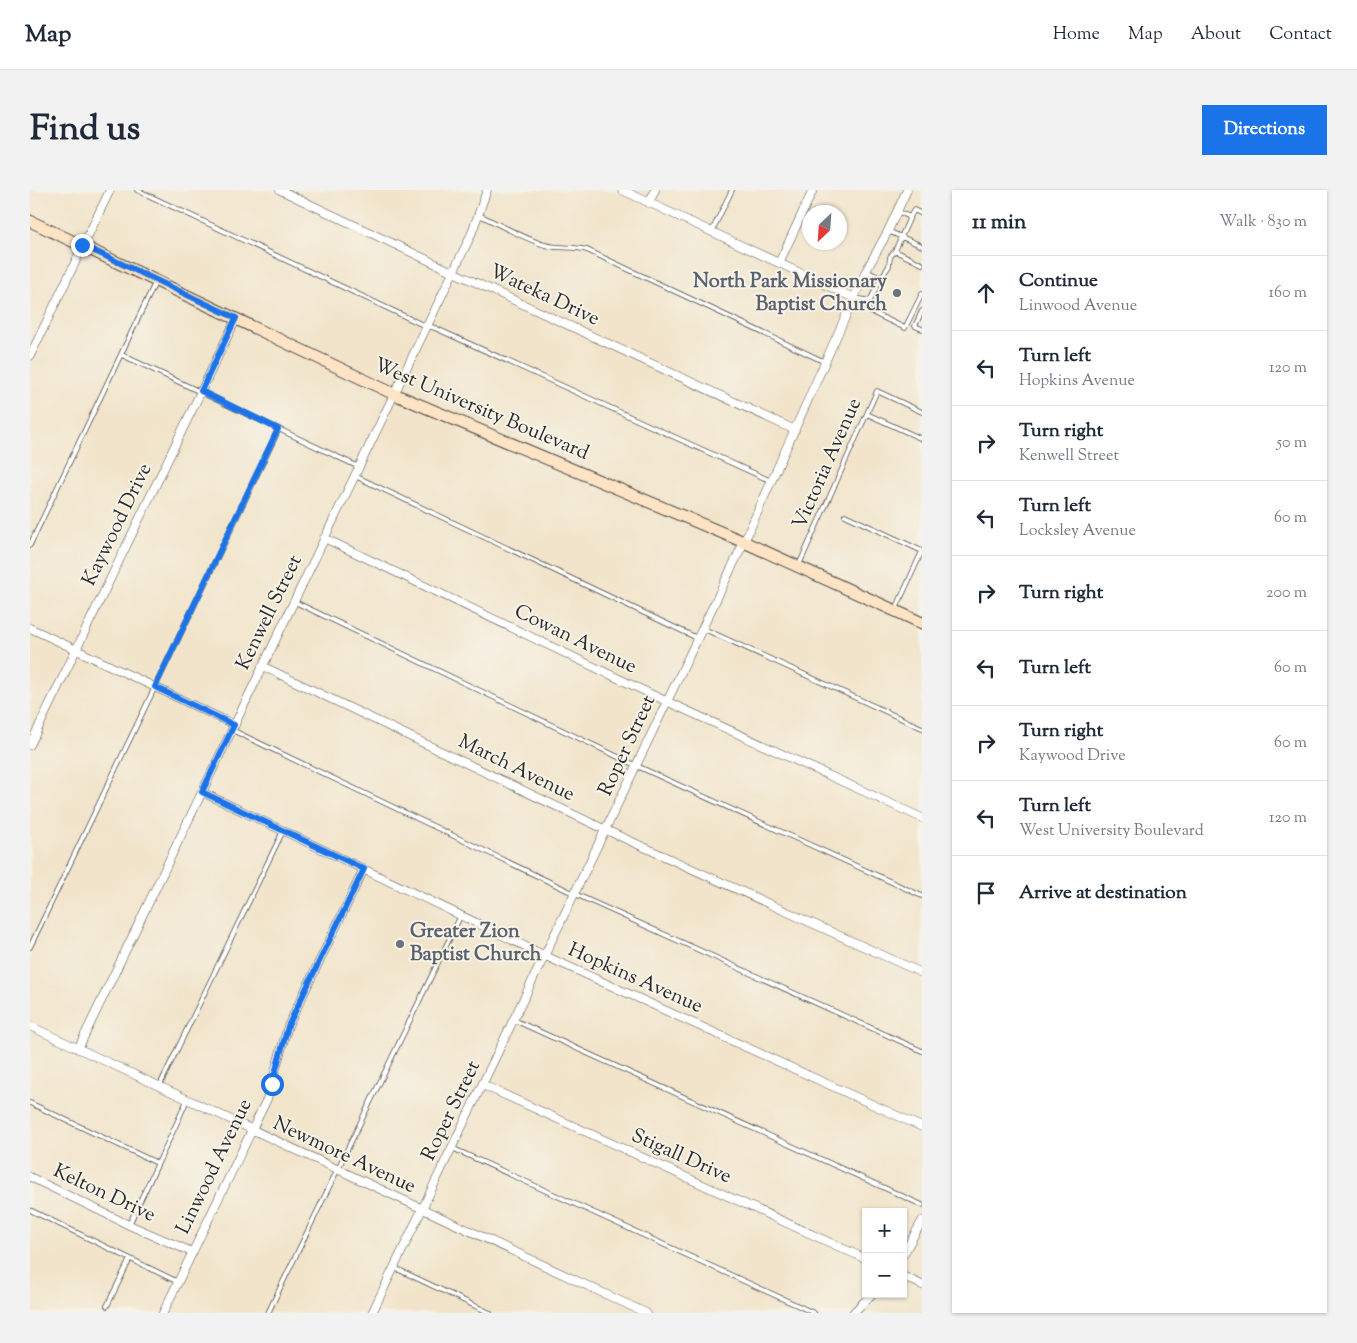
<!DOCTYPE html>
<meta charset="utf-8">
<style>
body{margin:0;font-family:"Sorts Mill Goudy",serif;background:#f2f2f3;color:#1f2937}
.controls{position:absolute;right:15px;bottom:15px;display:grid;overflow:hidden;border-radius:0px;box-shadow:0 1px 4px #0004}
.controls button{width:45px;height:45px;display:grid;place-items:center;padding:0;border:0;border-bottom:1px solid #e0e1e3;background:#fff;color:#1f2937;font:25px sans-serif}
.compass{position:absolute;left:772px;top:15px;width:45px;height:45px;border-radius:50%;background:#fff;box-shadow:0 1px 4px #0004;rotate:205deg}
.stop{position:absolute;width:15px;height:15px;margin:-11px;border:4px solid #1a73e8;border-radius:50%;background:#fff}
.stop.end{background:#1a73e8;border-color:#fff;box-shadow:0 1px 5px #0008}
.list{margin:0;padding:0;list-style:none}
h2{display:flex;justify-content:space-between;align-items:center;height:65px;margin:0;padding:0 20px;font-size:21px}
h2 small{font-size:16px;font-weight:400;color:#747a83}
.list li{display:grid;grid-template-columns:32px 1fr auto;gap:15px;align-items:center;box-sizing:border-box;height:75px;padding:0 20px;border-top:1px solid #e0e1e3}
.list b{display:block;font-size:19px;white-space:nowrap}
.list p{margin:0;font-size:16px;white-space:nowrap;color:#747a83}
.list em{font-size:16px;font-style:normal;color:#747a83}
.icon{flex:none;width:28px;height:28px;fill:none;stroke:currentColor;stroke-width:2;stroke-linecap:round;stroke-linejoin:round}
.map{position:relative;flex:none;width:892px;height:1123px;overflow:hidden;border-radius:0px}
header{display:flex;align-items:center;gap:30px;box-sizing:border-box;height:70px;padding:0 25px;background:#fff;border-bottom:1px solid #e0e1e3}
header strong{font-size:24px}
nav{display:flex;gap:28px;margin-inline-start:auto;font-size:18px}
.intro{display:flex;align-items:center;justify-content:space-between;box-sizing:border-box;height:120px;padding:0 30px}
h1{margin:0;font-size:35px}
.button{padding:12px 22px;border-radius:0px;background:#1a73e8;color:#fff;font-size:18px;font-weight:700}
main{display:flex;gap:30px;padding:0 30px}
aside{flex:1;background:#fff;border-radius:0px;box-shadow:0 1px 4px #0004}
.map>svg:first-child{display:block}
</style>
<header>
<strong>Map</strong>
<nav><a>Home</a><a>Map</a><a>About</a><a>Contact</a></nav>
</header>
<div class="intro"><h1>Find us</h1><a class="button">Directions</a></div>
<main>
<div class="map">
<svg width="892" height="1123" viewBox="0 0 892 1123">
<rect width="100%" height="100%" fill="#f7f3e8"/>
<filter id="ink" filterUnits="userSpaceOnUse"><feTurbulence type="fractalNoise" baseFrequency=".02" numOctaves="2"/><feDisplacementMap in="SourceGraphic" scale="10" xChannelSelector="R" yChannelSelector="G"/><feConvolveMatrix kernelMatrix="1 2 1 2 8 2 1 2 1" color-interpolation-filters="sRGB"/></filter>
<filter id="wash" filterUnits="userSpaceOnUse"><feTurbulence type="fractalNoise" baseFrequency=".0096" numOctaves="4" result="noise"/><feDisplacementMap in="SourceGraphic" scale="20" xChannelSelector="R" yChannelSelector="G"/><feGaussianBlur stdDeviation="1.12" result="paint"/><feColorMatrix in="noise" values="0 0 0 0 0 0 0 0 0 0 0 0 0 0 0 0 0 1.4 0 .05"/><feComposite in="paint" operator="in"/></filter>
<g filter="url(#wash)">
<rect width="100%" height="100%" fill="#f1e4ca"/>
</g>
<g filter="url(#ink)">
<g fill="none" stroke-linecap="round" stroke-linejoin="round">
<g stroke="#494743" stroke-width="5.5">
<path id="lane" d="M107 0 391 134 405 138 741 291
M867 21 880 27 884 20 892 24
M447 24C469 34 493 48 515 55 529 59 543 56 557 60L795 172
M880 27 865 61 892 74
M682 41 702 0
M858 41 892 56
M836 81 851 88 837 117 839 121 875 138 892 104
M851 88 859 76 860 67 865 61
M825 108 840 111
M892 121 885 136 892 139
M92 165 329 277
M837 224 892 249
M325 286 667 448
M815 325 892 361 866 419
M0 355 125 93
M769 375 847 201 892 222
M265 412 607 576 892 706
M672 438 892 538
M202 540 545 704 892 861
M0 757 249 239
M484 830 892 1015
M129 897 253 641
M0 913 127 973
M422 958 784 1123
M0 1020 148 1092
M99 1035C118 993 139 952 157 910
M365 1078 460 1123
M77 1116 100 1069
M238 1123 431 725"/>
</g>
<g stroke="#494743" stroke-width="9">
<path id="street" d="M250 0 423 82 765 240
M592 0 824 108
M619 13 625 0
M749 73 783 0
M0 166 80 0
M294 348 625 506 892 628
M0 438 205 535
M232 476 576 640 892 783
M0 555 206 129
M172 602 522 769 892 937
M0 836 616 1123
M48 859 441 45 457 0
M453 895 836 1069
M0 987 99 1035 162 1062
M873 1065 892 1031
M873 1086 892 1095
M133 1123 237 909 258 836 334 679
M342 1123 714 352 836 81 858 41 877 0
M823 1123 842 1104"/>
</g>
<g stroke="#494743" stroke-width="13">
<path id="secondary" d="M0 31 364 204 714 352 892 433"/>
</g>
<use href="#lane" stroke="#fff" stroke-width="4"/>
<use href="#street" stroke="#fff" stroke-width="8"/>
<use href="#secondary" stroke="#fee4c5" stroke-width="11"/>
</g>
</g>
<g fill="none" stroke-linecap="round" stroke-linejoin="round" filter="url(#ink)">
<path stroke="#1a73e8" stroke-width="6" d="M52 55 206 128 171 201 248 239 125 497 204 535 172 602 334 679 258 836 242 894"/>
</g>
<g fill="#6b7280" stroke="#f7f3e8" stroke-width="2">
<circle cx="867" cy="103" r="5"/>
<circle cx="370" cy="754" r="5"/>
</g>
<g text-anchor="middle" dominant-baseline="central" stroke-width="4" stroke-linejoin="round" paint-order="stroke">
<g font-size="20" font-weight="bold" fill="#5b616d" stroke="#f7f3e8" text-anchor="end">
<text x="857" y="92">North Park Missionary<tspan x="857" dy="23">Baptist Church</tspan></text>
<text x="380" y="742" text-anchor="start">Greater Zion<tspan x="380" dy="23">Baptist Church</tspan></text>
</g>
<g font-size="20" fill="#2b2b2b" stroke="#f7f3e8">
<text transform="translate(514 106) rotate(25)">Wateka Drive</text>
<text transform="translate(451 220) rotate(23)">West University Boulevard</text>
<text transform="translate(798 274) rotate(-66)">Victoria Avenue</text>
<text transform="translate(88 335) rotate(-64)">Kaywood Drive</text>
<text transform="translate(240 423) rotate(-64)">Kenwell Street</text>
<text transform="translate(545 450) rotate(26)">Cowan Avenue</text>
<text transform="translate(598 556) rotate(-65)">Roper Street</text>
<text transform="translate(486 579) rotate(26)">March Avenue</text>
<text transform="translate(605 789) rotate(24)">Hopkins Avenue</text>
<text transform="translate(422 921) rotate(-64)">Roper Street</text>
<text transform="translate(314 966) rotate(25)">Newmore Avenue</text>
<text transform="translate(651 967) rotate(24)">Stigall Drive</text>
<text transform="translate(185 977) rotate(-64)">Linwood Avenue</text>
<text transform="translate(74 1004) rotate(25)">Kelton Drive</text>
</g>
</g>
</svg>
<div class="controls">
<button>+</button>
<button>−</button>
</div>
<svg class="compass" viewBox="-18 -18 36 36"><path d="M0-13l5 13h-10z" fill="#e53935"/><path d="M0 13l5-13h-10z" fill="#747a83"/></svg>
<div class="stop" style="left:242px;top:894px"></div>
<div class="stop end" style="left:52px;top:55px"></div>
</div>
<aside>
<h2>11 min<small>Walk · 830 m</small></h2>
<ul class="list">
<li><svg class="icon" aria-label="ahead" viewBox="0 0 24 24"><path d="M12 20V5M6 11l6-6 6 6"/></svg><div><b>Continue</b><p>Linwood Avenue</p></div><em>160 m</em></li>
<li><svg class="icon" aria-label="left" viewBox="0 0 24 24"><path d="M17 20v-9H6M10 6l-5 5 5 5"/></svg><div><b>Turn left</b><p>Hopkins Avenue</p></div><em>120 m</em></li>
<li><svg class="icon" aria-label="right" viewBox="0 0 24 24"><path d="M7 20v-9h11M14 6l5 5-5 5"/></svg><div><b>Turn right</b><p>Kenwell Street</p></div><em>50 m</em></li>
<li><svg class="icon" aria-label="left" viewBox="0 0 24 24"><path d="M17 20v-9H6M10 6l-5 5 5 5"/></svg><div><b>Turn left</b><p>Locksley Avenue</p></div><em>60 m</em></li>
<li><svg class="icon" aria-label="right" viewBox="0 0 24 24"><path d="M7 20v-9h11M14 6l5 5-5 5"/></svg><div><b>Turn right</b></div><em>200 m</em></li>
<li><svg class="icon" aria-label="left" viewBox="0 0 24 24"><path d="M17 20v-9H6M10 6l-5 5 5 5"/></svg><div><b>Turn left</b></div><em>60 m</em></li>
<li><svg class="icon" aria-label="right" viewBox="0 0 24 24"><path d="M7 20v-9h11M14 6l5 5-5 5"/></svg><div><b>Turn right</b><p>Kaywood Drive</p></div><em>60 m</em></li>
<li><svg class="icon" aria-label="left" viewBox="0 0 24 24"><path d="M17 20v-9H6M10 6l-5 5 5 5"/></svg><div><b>Turn left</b><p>West University Boulevard</p></div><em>120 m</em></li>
<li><svg class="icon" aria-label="arrive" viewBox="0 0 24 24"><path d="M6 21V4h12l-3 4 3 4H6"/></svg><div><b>Arrive at destination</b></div></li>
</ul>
</aside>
</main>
